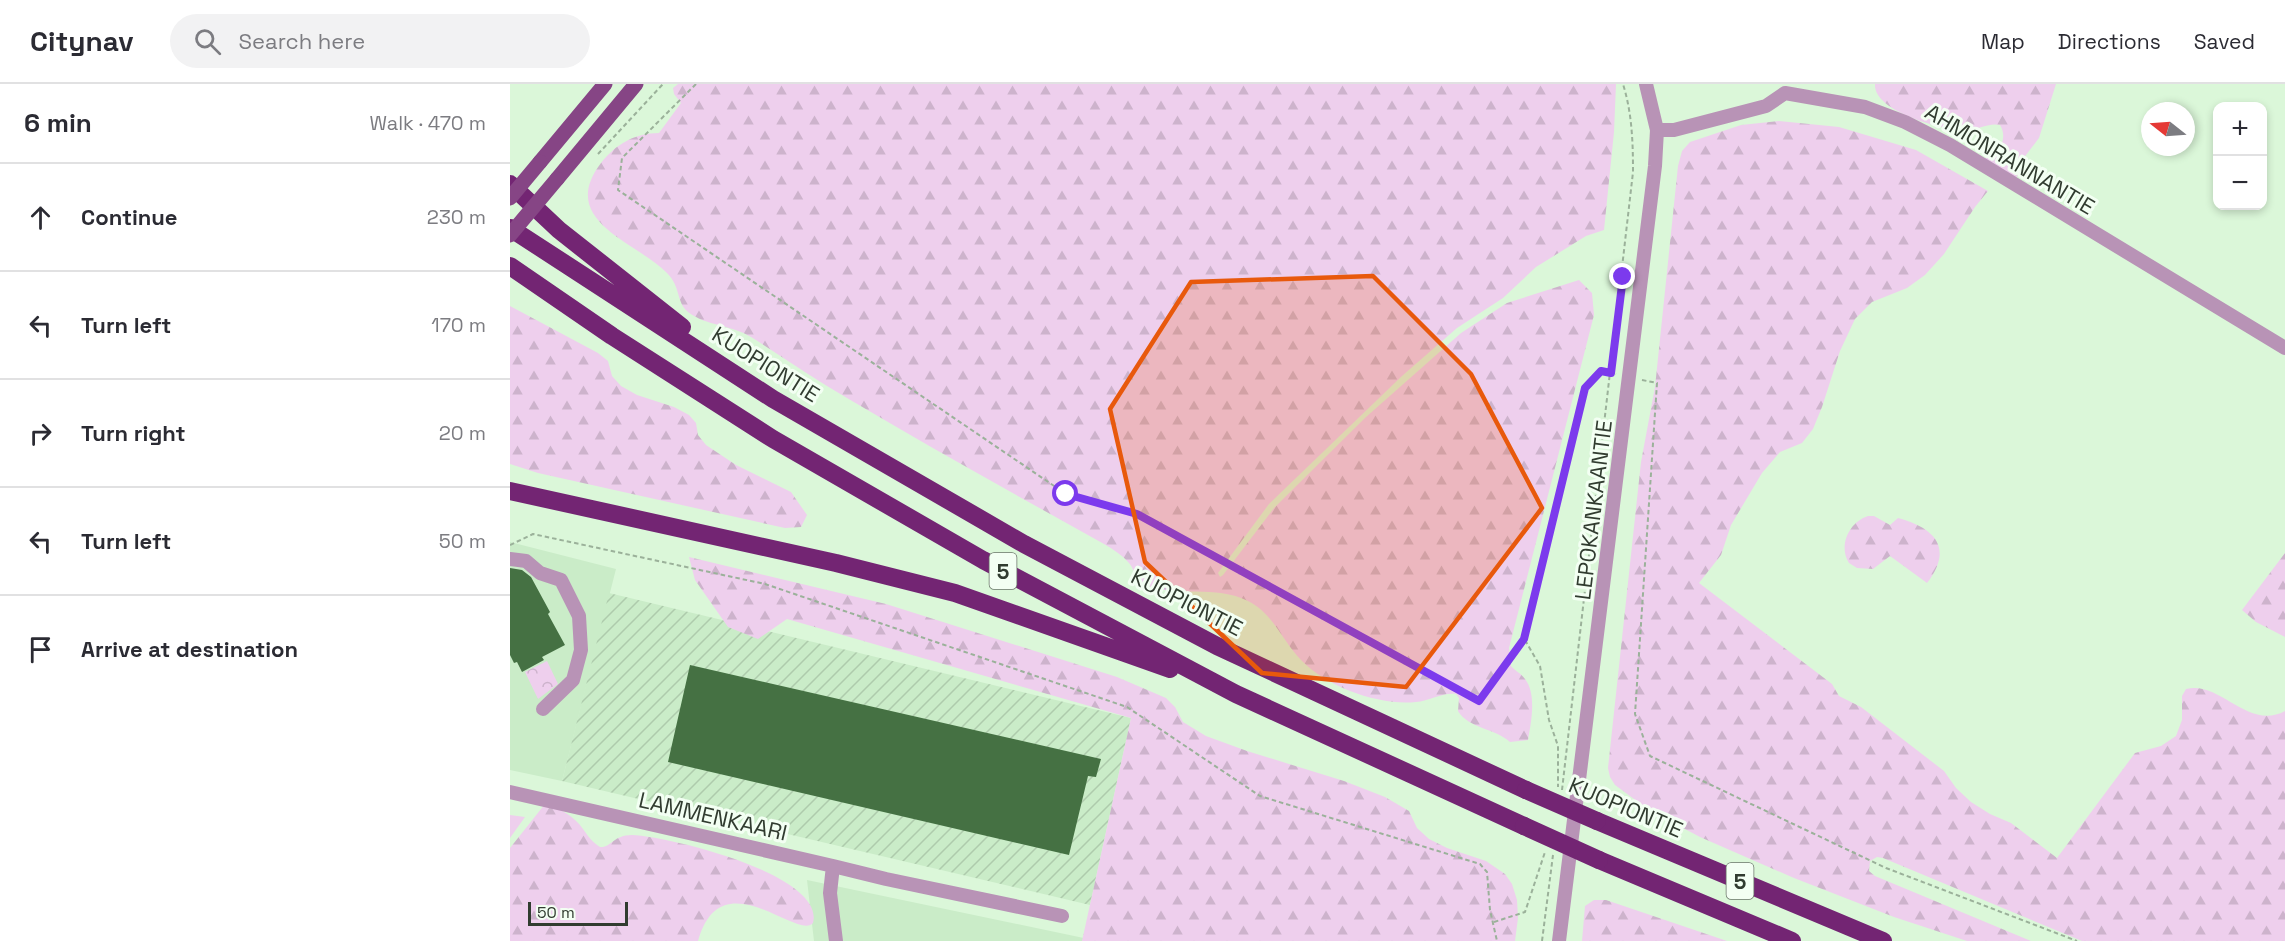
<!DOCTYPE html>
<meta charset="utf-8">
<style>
body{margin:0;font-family:"Space Grotesk",sans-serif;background:#f2f2f3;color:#2b2b33}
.controls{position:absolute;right:18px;top:18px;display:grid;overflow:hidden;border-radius:12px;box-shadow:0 3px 9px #0003}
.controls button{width:54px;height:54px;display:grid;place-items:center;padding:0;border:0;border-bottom:2px solid #e1e1e2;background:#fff;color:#2b2b33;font:30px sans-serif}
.compass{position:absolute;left:1631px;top:18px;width:54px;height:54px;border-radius:50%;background:#fff;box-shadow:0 3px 9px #0003;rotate:287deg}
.scale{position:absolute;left:18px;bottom:15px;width:100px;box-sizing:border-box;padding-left:6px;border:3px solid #313c30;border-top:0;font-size:16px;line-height:21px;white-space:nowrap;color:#313c30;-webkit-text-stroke:4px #f3fff3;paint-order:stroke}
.stop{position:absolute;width:18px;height:18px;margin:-14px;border:4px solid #7c3aed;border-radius:50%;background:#fff}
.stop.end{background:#7c3aed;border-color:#fff;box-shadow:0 2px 6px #0008}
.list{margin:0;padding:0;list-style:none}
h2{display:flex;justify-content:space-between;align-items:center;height:78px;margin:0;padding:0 24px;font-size:26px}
h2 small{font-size:20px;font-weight:400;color:#7c7c81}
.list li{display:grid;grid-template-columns:39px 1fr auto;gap:18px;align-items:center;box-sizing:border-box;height:108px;padding:0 24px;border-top:2px solid #e1e1e2}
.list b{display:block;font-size:22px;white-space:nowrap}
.list em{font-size:20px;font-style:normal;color:#7c7c81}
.icon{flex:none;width:33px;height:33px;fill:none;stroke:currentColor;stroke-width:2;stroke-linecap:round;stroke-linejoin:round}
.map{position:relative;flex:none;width:1775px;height:857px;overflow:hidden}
header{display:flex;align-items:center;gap:36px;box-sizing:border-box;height:84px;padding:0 30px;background:#fff;border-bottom:2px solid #e1e1e2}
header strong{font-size:28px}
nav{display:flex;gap:33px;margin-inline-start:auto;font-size:21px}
.search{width:420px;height:54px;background:#f2f2f3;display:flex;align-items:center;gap:15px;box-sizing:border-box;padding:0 21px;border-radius:33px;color:#7c7c81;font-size:22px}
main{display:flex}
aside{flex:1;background:#fff}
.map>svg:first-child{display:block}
</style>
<header>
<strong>Citynav</strong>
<div class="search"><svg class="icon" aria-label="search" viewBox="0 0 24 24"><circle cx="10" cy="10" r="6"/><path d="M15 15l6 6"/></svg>Search here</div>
<nav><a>Map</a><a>Directions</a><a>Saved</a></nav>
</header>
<main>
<aside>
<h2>6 min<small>Walk · 470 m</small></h2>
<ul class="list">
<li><svg class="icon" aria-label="ahead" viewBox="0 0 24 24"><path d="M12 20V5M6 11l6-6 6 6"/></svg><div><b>Continue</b></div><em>230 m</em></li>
<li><svg class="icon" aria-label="left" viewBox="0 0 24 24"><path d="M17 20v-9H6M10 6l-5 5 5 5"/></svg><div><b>Turn left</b></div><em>170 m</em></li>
<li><svg class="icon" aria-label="right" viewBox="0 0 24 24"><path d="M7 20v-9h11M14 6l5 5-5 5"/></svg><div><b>Turn right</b></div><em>20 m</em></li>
<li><svg class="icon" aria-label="left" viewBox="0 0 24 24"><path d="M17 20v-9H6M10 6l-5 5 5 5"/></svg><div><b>Turn left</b></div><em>50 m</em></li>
<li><svg class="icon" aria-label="arrive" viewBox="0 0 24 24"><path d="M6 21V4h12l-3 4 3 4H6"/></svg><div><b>Arrive at destination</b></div></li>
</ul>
</aside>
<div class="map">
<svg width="1775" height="857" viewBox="0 0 1775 857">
<defs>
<pattern id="industrial-furrows" width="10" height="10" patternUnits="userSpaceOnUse" patternTransform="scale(1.5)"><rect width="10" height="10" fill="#caecc8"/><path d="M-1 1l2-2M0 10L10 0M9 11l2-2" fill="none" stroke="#aecbac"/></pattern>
<pattern id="forest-firs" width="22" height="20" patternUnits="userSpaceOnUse" patternTransform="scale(1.5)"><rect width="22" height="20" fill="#eecfed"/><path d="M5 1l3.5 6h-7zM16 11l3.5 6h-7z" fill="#cdb3cc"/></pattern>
<pattern id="park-crowns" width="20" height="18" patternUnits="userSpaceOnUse" patternTransform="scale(1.5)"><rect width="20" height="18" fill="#eecfed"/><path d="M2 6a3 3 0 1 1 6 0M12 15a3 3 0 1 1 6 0" fill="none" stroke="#cdb3cc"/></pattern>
</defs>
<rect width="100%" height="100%" fill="#dbf7d9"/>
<path fill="#caecc8" d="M0 458 106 485 52 697 0 686Z
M297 796 588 857H304Z"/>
<path fill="url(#industrial-furrows)" d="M99 509 621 634 580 821 52 697Z"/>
<path fill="url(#forest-firs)" d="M168 0H1106L1104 48 1094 146 1076 152 1026 183 993 214 947 244 892 292 759 420 708 489 710 493 713 491 764 424 856 333 951 249 997 219 1069 196 1082 209 1084 231 999 564 1001 582C1005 587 1011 589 1015 595 1027 610 1021 639 1018 656L1000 658C985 644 959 645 948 627L949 614 946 610C932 608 920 617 906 618 870 622 817 603 792 577 772 557 764 530 738 517 705 500 667 515 634 500 623 495 626 487 619 479 612 471 603 465 594 460 508 412 421 364 337 314 304 295 273 273 241 253 222 241 196 242 178 228 166 218 171 203 157 189 125 157 47 137 91 79 106 60 125 49 149 49L171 19 164 10 163 4Z
M1365 0H1546L1529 54 1503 88 1508 92 1504 94 1473 75C1488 71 1499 56 1490 41 1478 38 1467 47 1454 46 1432 46 1363 27 1365 0Z
M1269 37 1329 43 1406 66 1478 107 1465 123 1434 170 1415 191 1397 204 1362 218 1345 235 1330 267 1312 323 1303 345 1292 359 1270 368 1252 389 1221 441 1211 471 1189 499 1322 600 1329 612 1351 623 1434 687 1446 704 1461 718 1480 730 1501 739 1547 774 1625 669 1651 662 1666 652 1672 636V612L1676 605C1710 596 1738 647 1775 627V857H1572L1373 774 1367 773 1360 777 1359 787 1365 792 1521 857H1457L1384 833 1284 794 1190 753 1139 726 1105 701 1100 693 1098 684 1131 378 1145 303 1168 82 1172 67 1180 58 1231 41Z
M0 222 88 269 98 277 102 292 111 302 127 311 164 323 179 331 186 339 188 351 196 361 226 381 281 408 297 431 291 443 275 444 28 389 0 380Z
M1358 432H1364L1380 441 1388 434C1425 444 1444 464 1417 499L1380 472 1363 485 1347 484 1339 479C1328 462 1339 438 1358 432Z
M1775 469V553L1746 538 1732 526Z
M179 473 376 520 607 593 656 614 665 623 673 638 696 652 737 667 834 697 875 713 899 727 907 744 919 755 937 764 976 777 995 790 1002 800 1007 816 1008 834 1005 857H572L621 634 277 535 248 555 218 543 185 496Z
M35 720C50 724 64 732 73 745 78 752 82 758 90 763 101 764 103 751 122 751 156 752 316 790 303 839 287 857 211 774 188 857H0V764Z
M0 731 15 733 0 754Z
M1084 816H1096L1217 857H1072L1075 822Z"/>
<path fill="url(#park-crowns)" d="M37 577 48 600 28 615 15 588Z"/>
<path fill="#457143" d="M0 484 12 486 21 493 40 528 38 530 55 561 32 573 34 576 12 588 7 578 4 579 0 571Z
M180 581 591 675 586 693 578 692 559 771 158 678Z"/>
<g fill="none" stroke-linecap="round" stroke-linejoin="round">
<path stroke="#9bb19a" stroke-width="2" stroke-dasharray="4.5 3" stroke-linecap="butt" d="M186 0 112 74 108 106 556 410 627 430 969 617 1014 555 1075 305 1091 287 1106 290
M88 70 153 0
M1132 296 1147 299 1125 630 1140 672 1376 784 1567 857
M0 461 23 450 255 500 617 623 750 712 970 780 977 788 980 826 987 857
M1015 556 1030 582 1039 636 1048 662V703
M1052 706 1123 88C1123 58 1122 29 1113 0
M984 838 1015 828 1035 768
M1032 857 1043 771"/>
<path stroke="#b893b6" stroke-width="14" d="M1147 46H1164L1256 22 1275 9 1355 23 1395 38 1440 61 1775 264
M0 475 16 477 30 489 51 496 69 532 71 566 63 596 33 625
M0 708 323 782 320 809 326 857
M323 782 376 795 552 832
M1049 857 1145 82 1147 46 1136 0"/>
<path stroke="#864585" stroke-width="15" d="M30 78 95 0
M47 95 126 0"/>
<path stroke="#732573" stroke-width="18" d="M0 100 49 146 172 243
M0 144 263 315 514 460 707 562 1016 706
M0 182 102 252 263 355 473 476 726 610 1014 742
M0 407 326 479 445 509 660 585
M1087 737 1373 857
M1089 776 1282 857"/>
<path stroke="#864585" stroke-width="15" d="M0 114 30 78
M0 151 47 95"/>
<path stroke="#732573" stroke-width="18" d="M1016 706 1087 737
M1014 742 1089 776"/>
</g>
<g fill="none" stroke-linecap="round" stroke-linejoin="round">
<path stroke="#7c3aed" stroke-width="8" d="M556 410 627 430 969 617 1014 555 1075 304 1091 287 1101 289 1113 193"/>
</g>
<path fill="#e8590c" fill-opacity="0.2" stroke="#e8590c" stroke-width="4.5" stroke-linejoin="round" d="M863 192 961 290 1032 424 896 603 752 589 635 478 600 325 681 198Z"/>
<g text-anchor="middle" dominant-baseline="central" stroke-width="6" stroke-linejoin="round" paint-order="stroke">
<g fill="#f3fff3" stroke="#6b766a" stroke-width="1.5">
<rect x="479.5" y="469" width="27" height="36" rx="4.5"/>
<rect x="1216.5" y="779" width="27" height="36" rx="4.5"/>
</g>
<g font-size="21" font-weight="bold" fill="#313c30">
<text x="493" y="487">5</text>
<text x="1230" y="797">5</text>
</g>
<g font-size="22" fill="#313c30" stroke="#f3fff3">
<text transform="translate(1500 75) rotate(31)">AHMONRANNANTIE</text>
<text transform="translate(256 280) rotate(32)">KUOPIONTIE</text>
<text transform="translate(1083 426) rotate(-83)">LEPOKANKAANTIE</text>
<text transform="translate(677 518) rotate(27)">KUOPIONTIE</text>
<text transform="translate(1116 723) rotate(23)">KUOPIONTIE</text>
<text transform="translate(203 732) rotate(13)">LAMMENKAARI</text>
</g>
</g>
</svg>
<div class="controls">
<button>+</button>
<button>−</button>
</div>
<svg class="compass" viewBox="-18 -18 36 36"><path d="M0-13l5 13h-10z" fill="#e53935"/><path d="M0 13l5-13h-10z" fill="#7c7c81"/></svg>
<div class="scale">50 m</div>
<div class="stop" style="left:556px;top:410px"></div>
<div class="stop end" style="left:1113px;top:193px"></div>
</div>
</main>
